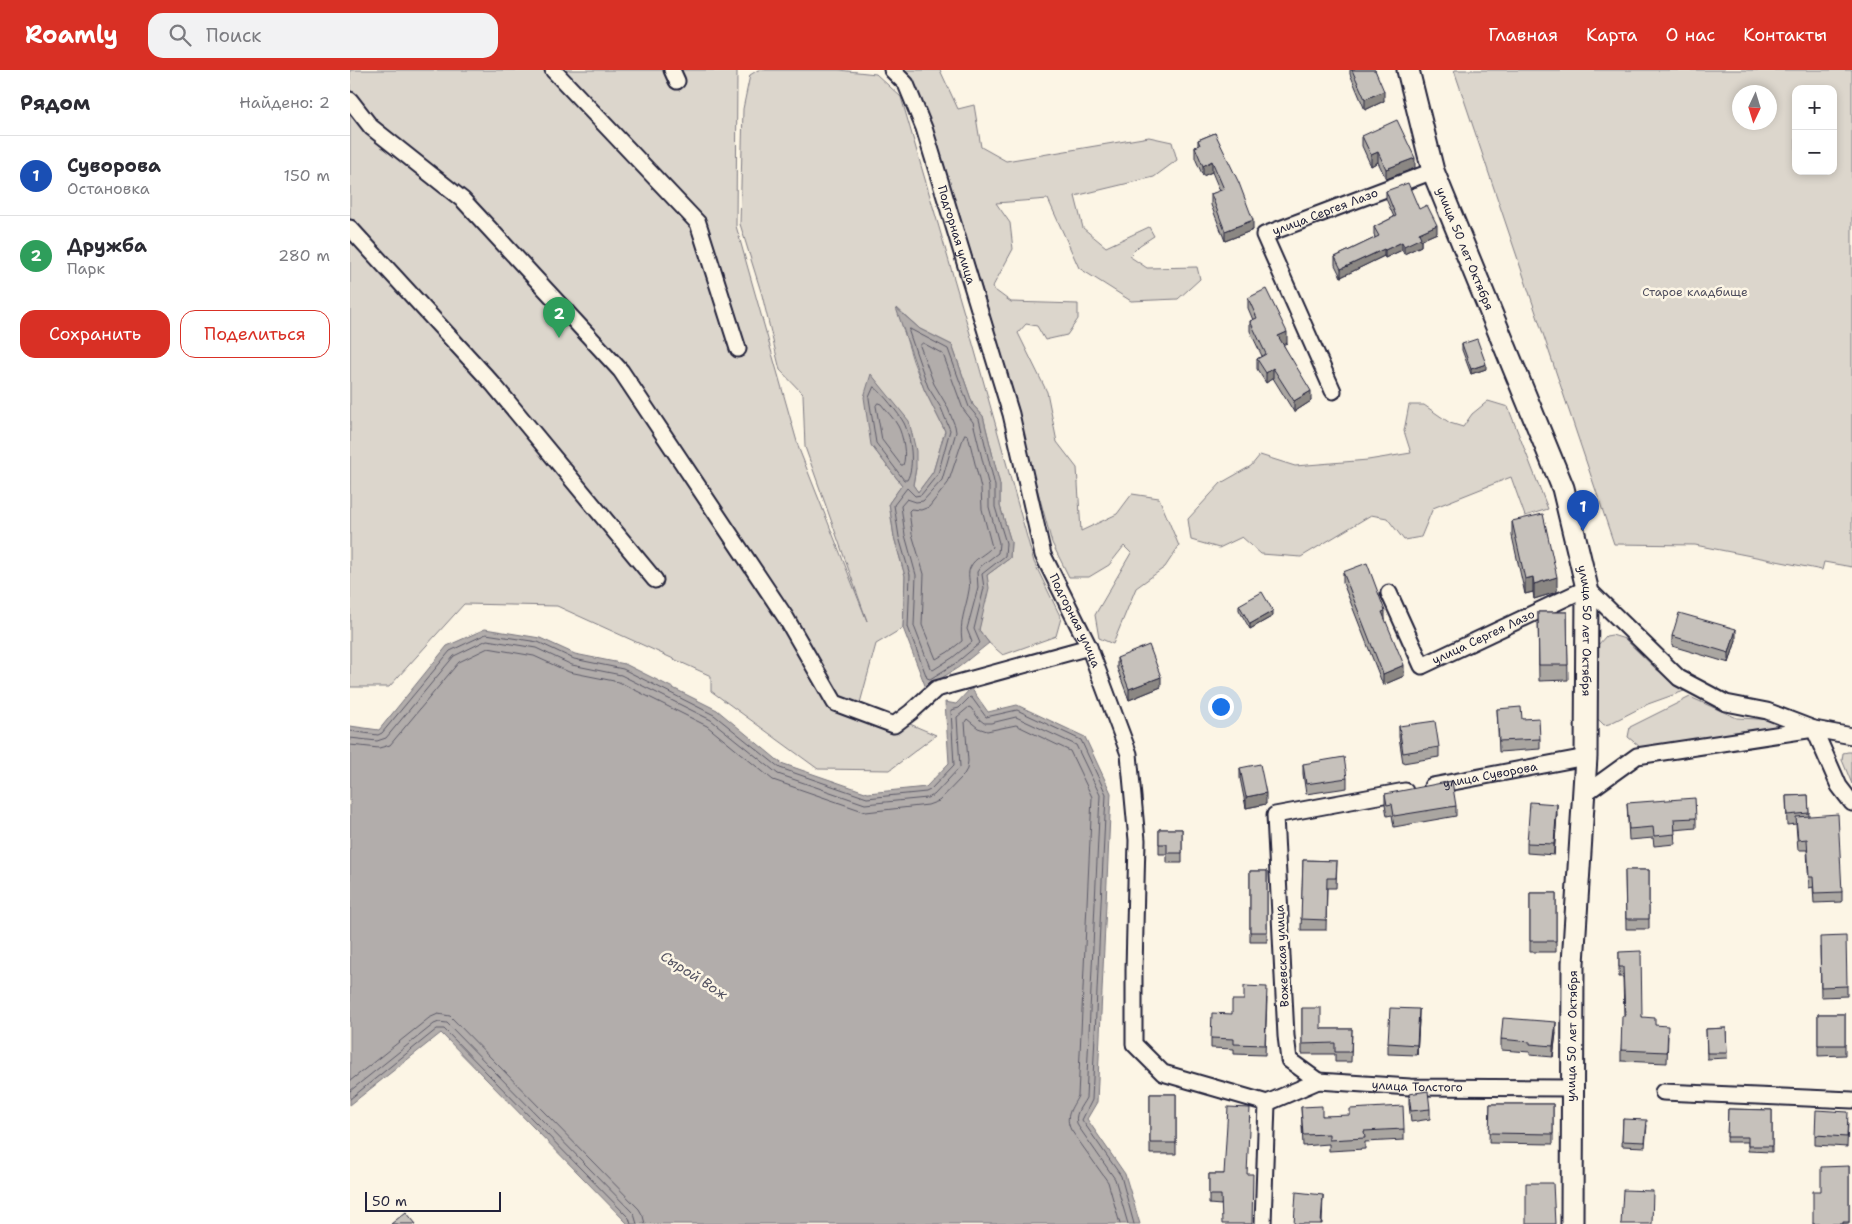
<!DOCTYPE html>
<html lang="ru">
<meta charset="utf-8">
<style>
body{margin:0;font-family:"Shantell Sans",sans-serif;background:#f2f2f3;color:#2b2b33}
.controls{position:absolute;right:15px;top:15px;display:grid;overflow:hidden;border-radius:10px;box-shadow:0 2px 8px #0003}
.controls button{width:45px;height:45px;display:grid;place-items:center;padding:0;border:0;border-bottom:1px solid #e1e1e2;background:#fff;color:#2b2b33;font:25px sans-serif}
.compass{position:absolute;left:1382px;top:15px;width:45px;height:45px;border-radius:50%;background:#fff;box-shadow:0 2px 8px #0003;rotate:184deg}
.scale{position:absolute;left:15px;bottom:12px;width:136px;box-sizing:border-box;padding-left:5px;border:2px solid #22223b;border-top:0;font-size:14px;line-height:18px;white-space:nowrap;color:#22223b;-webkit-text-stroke:4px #fcf5e5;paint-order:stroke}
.you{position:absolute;left:870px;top:636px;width:18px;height:18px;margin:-12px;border:4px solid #fff;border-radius:50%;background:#1a73e8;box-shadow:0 0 0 8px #1a73e833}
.badge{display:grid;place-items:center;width:32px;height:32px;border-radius:50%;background:#d93025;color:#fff;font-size:16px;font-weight:700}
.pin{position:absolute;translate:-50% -41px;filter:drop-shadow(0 1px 2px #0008)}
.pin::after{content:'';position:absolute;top:26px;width:18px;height:15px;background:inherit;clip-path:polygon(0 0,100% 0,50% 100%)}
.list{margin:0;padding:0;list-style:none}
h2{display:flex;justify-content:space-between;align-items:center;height:65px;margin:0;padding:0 20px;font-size:21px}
h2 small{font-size:16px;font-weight:400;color:#7c7c81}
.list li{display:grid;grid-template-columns:32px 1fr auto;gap:15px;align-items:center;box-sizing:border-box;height:80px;padding:0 20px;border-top:1px solid #e1e1e2}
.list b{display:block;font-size:19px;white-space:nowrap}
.list p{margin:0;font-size:16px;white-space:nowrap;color:#7c7c81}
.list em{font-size:16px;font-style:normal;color:#7c7c81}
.actions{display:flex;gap:10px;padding:15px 20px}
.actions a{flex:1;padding:11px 0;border:1px solid #d93025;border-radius:15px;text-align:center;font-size:18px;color:#d93025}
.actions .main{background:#d93025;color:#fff}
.icon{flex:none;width:28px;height:28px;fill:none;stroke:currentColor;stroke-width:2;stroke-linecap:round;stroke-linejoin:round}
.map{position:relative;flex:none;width:1502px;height:1154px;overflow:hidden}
header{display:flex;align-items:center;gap:30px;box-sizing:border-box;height:70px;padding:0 25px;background:#d93025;color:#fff}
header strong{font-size:24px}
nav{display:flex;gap:28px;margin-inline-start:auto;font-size:18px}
.search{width:350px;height:45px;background:#f2f2f3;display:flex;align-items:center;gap:12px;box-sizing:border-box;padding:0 18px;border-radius:15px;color:#7c7c81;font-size:19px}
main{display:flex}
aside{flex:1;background:#fff}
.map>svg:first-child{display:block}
</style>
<header>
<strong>Roamly</strong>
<div class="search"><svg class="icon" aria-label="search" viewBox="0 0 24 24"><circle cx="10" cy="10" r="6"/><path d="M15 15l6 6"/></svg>Поиск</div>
<nav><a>Главная</a><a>Карта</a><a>О нас</a><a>Контакты</a></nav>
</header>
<main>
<aside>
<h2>Рядом<small>Найдено: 2</small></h2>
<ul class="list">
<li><span class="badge" style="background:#1a4fb4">1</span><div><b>Суворова</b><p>Остановка</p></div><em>150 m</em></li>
<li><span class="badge" style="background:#2e9e5b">2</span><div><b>Дружба</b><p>Парк</p></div><em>280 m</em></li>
</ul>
<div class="actions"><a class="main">Сохранить</a><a>Поделиться</a></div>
</aside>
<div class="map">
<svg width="1502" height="1154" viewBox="0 0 1502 1154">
<rect width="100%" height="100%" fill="#fcf5e5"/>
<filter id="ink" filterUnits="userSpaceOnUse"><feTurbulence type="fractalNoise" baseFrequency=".02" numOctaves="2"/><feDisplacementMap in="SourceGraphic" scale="10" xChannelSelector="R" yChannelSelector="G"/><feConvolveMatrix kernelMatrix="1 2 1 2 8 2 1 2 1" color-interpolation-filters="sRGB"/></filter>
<g filter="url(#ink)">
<path fill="#dcd6cc" stroke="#7f7c84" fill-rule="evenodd" d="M0 0H387L386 156 449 379 517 551 455 377 453 324 430 300 412 225 390 154 393 39 400 5 408 0H489L526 4 551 27 621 267 684 492 711 548 706 566 653 585 639 573 629 560 637 505 660 488 661 472 650 436V415L633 346 623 335 602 275 570 259 547 238 563 291 574 319 595 361 583 402 568 422 563 415 566 398 521 375 552 415 539 433 544 467 555 506 553 558 526 574 510 633 586 665 540 700 468 699 361 621V606L207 536 114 534 39 617H0Z
M553 0H590L608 39 624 35 631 77 656 91 799 67 822 72 827 90 804 107 725 126 733 158 756 177 799 157 804 166 790 175 779 186 797 198 847 197 850 209 828 229 781 231 729 198 698 129 646 133 660 153 663 179 642 218 661 232 728 234V249L717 265 695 270 687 256 676 254 668 263 697 322 707 372 727 398 731 461 767 444 782 424 809 428 829 476 815 497 786 518 763 574 749 568 745 545 781 483 774 476 759 495 739 507H719L702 473 636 231 581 56Z
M1104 0H1502V497L1474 492 1472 500 1345 475 1264 474ZM1446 19H1483V101H1446ZM1390 22H1420V52H1390Z
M1138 331 1158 337 1198 439 1175 446 1161 407 1083 438 1071 467 1054 470 1037 448 1021 445 951 487 911 484 892 467 869 478 841 470 838 449 871 413 901 396 910 385 945 396 1018 390 1061 383 1054 361 1059 335H1074L1100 353 1113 357 1122 344Z
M1262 565 1275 569 1306 599 1337 620 1298 634 1259 654 1254 655 1245 646 1248 575 1256 566Z
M1340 627 1387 648 1430 650 1428 658 1290 677 1278 667 1280 657Z
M1498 682H1502V714L1492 690 1493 683Z"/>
<path fill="#b2adab" stroke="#78757e" d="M546 238 570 259 602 275 623 335 633 346 650 415V436L661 472 660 488 637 505 639 518 629 560 639 573 609 597 576 618 553 558 555 506 544 467 539 433 552 415 521 375 514 327 521 304 559 351 566 381V398L563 415 568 422 583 402 595 361 574 319Z
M135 559 190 568 225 584 275 594 367 640 431 693 518 723 576 717 599 693 595 632 606 634 621 618 638 642 667 635 735 667 761 723 747 1032 737 1049 775 1104 790 1154H278L91 963 0 1035V656L29 660 97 576Z"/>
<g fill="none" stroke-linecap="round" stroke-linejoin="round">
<path stroke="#5c5a68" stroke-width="1" d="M560 259 598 279 619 337 629 349 645 416V437L656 473 655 486 632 504 634 518 624 559 630 573 606 593 580 609 577 608 558 557 560 505 549 467 544 435 557 418 565 426 571 425 588 404 600 360 591 338 578 317 559 262Z
M573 273 593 284 613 339 623 352 639 417V437L649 473 648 483 631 496 627 502 628 518 617 559 622 572 602 588 583 600 580 598 564 556 566 505 555 465 551 436 557 429 566 432 573 431 592 410 606 362 605 356 597 336 584 314 570 276Z
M524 317C532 322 549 344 554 353 561 367 565 397 557 410H554L526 373 519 328Z
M528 333 531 334C536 341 544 348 548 356 553 365 557 387 553 395H551L532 370 526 336Z
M615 364 618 365 631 418 632 439 642 477C636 484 625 488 621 496 616 504 621 511 619 520 616 539 609 551 612 571L598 582 586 589 572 555 574 504 562 464 559 441 561 439 571 440 579 437 598 413Z
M0 661 28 665 32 663 100 581 136 564 188 572 224 589 273 599 364 645 430 698 517 728 576 722 580 720 604 695 601 640 609 638 620 627 622 628 636 647 667 640 731 670 756 724 742 1030 732 1050 771 1106 784 1154
M0 668 27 671 36 668 104 586 137 570 186 578 222 595 271 605 361 650 428 704 515 734 577 728 584 725 610 697 607 647 619 637 621 638 629 649 634 653H641L666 647 726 675 750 725 736 1028C731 1037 723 1045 728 1056L765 1109 778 1154
M0 675 29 678 40 675 109 592 138 578 184 586 219 602 269 612 357 656 423 710 516 742 578 735 589 731 613 706 617 699 618 691 615 652 617 649 628 658 637 661 666 655 720 681 742 727 728 1026C722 1038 714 1046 721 1060L758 1112 770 1154
M0 1011 79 948 88 944 100 946 289 1139 293 1146 295 1154
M0 1021 84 954 89 952 97 953 284 1144 287 1154
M0 1029 87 959H94L279 1148 281 1154"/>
<g stroke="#22223b" stroke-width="19">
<g id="minor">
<path d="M203 0 348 153 388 279"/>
<path d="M322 0 327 11"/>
<path id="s1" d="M542 0 556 14 574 58 661 344 693 485 739 577 779 684 787 770 784 900V974L813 1003 917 1033"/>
<path d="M0 30 21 57 113 130 271 301 436 548 485 633 544 655 561 642 586 619 739 577"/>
<path d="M0 158 143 314 305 510"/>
<path id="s2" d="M983 321 914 165 1083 101"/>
<path id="s3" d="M1039 523 1072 596 1237 518 1329 608 1376 633 1417 641 1464 659 1489 716 1502 733"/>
<path id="s4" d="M1082 716 1236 687"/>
<path d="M1233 725 1287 686 1464 659 1502 666"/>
<path d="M968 1011 939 990 936 966 925 745 1055 721"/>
<path d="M1313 1022 1502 1030"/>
<path id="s5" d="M917 1033 968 1011 1060 1017 1221 1018"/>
<path d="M913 1154 917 1033"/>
</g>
</g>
<g stroke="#22223b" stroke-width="25">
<g id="secondary">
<path id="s6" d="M1058 0 1083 101 1213 418 1237 518 1236 687 1223 893 1222 1154"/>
</g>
</g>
<use href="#minor" stroke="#fcf5e5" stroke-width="15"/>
<use href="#secondary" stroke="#fcf5e5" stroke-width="21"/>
</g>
<path fill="#aaa6a1" stroke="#22223b" d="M1000 0H1025L1034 31 1015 40 1000 4Z
M865 63 903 160 875 171 861 135V124L870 121 862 102 853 106 845 88V77L848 76V70Z
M1012 66 1065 98 1036 109 1028 92 1021 96 1012 76Z
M1036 121 1069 139 1087 163 1071 170V176L1054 184 1052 180 1035 188 1034 186 991 207 985 195V187L1025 168 1024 164V157L1044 147 1036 129Z
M898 228 937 273 933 274 961 331 944 342 923 308 916 313 907 299V289L912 286 900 261V251L903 250 898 238Z
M1112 274 1136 299 1121 304 1112 280Z
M1162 451 1207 522 1184 529 1183 522 1175 524 1162 466Z
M993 502 1035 550 1054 606 1033 615 993 513Z
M889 535 923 546 900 559 889 540Z
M1188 542H1217L1218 610 1189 611Z
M1322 566 1386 570 1379 593 1322 576Z
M767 588 811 617 779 630 767 598Z
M1147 639 1172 649 1190 669V679L1149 682Z
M1049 656 1089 677V687L1053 693 1049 667Z
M953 694 997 708V718L956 724 953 704Z
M890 698 916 734 896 738 890 708Z
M1035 724 1106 736V746L1044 757 1042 745 1037 746 1035 734Z
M1458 725 1459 746 1492 822V832L1464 833 1463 817 1459 818 1457 780H1448L1446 754 1437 755 1436 726Z
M1277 733 1346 748V758L1324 760 1325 774 1304 776 1303 768 1279 770Z
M1207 744 1204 785 1177 783V773Z
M809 759H832V793H817V784H809Z
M953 790 987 791 986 818H977L976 860H951Z
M1275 800H1299V859H1276Z
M900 801H917V872H900Z
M1180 823H1206V882H1180Z
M1470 877 1497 916V926L1471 927Z
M1269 882 1292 947 1305 955 1318 966 1317 993 1271 991V980L1274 946 1273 907H1269Z
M917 928 915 985 884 984V979L861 978V968L894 930Z
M952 938 971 959H1002L1001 992H985V984H952Z
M1468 944H1495V985L1468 986Z
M1069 950 1067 985 1038 984V973Z
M1376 958 1377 988 1357 989 1356 959Z
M1206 963 1203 987 1180 985V982L1151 980V969Z
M800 1024H826V1084H800Z
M1059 1024 1080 1039V1049L1061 1052 1059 1034Z
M1140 1034H1203V1074L1139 1073Z
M951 1037 972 1046 1054 1059V1070L1015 1072V1079L979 1081V1074L953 1076Z
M1378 1039 1422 1040V1082L1398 1081V1072H1377Z
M900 1047 871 1135 859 1134V1104H874Z
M1273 1049 1297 1055 1295 1077 1272 1076Z
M1498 1052 1497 1077 1465 1075V1065Z
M1499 1096V1154H1463L1471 1121Z"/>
<path fill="#8b8783" stroke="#22223b" d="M1034 21V31L1015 40V29Z
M1028 82V92L1021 96V85Z
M1065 88V98L1036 109V99Z
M862 91V102L853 106V96Z
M903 150V160L875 171V161Z
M1087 155V163L1071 170V176L1054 184V176L1069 163Z
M1052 172V180L1035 188V180Z
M1034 179V186L991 207V199Z
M937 262V273L928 277V266Z
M1136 294V299L1121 304V299Z
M923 298V308L916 313V303Z
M961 321V331L944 342V331Z
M1183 507V522L1175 524V509Z
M1207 507V522L1184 529V514Z
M923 541V546L900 559V554Z
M1035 541V551L1032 542Z
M1386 559V570L1379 593V583Z
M1054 595V606L1033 615V604Z
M811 607V617L779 630V619Z
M916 723V734L896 738V727Z
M1207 734V744L1204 785V774Z
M1069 939V950L1067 985V975Z
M1206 952V963L1203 987V976Z
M973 1125 972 1154H971Z"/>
<path fill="#c6c1bb" stroke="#22223b" d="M1002 0H1025L1034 21 1015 29Z
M1047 50 1065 88 1036 99 1028 82 1021 85 1012 66Z
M865 63 889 113 903 150 875 161 861 124 874 119 862 91 853 96 845 77 850 75 848 70Z
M1058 113 1069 139 1077 135 1087 155 1069 163 1071 168 1054 176 1052 172 1035 180 1034 179 991 199 985 187 1029 166 1024 157 1046 146 1036 121Z
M916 219 937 262 928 266 961 321 944 331 923 298 916 303 907 289 916 284 900 251 907 248 898 228Z
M1127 269 1136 294 1121 299 1112 274Z
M1193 444 1207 507 1184 514 1183 507 1175 509 1162 451Z
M1017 493 1035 541 1032 542 1054 595 1033 604 993 502Z
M912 522 923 541 900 554 889 535Z
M1188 542H1217L1218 595H1189Z
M1329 543 1386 559 1379 583 1322 566Z
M799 575 811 607 779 619 767 588Z
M1171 637 1172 649 1189 648 1190 669 1149 671 1147 639Z
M1085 651 1089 677 1053 683 1049 656Z
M994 687 997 708 956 714 953 694Z
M910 694 916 723 896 727 890 698Z
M1102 711 1106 736 1044 746 1042 734 1037 735 1035 724Z
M1458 725 1459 743 1437 745 1436 726Z
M1345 728 1346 748 1324 749 1325 764 1304 766 1303 757 1279 759 1277 733Z
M1180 732 1207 734 1204 774 1177 773Z
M1488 744 1492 822 1464 823 1463 807H1459L1457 769 1448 770 1446 747Z
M809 759H832V783H817V774H809Z
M953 790 987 791 986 808H977L976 850 951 849Z
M1275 800H1299V849H1276Z
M900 801H917V862H900Z
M1180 823H1206V871H1180Z
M1496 866 1497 916 1471 917 1470 867Z
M1291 881 1292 947 1305 948V955L1318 956 1317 982 1271 980 1272 946H1275L1273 897H1269V882Z
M894 916 917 917 915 975 884 974V969L861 968 862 943 882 944V930H894Z
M952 938H971V959H1002L1001 982H985V973L952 974Z
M1040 938 1069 939 1067 975 1038 973Z
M1468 944H1495V975H1468Z
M1153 948 1206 952 1203 976 1180 974V972L1151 969Z
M1376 958 1377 983H1357L1356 959Z
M1078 1021 1080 1039 1061 1041 1059 1024Z
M800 1024H826V1073H800Z
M1140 1034H1203V1064L1139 1063Z
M972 1036V1046L1000 1045V1039L1053 1036 1054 1059 1014 1061 1015 1068 979 1070V1064L953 1065 951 1037Z
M878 1037 900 1038 897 1104H903L902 1154H872L871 1125H859V1104H874Z
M1378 1039 1422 1040V1076H1398V1067H1377Z
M1466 1040 1498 1042 1497 1067 1465 1065Z
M1273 1049 1297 1050 1295 1072 1272 1071Z
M1499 1096V1152H1493V1154H1463V1121H1471V1097Z
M1176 1113H1203L1205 1154H1176Z
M1273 1120 1303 1121 1302 1154H1271Z
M946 1122 973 1125 971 1154H944Z
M56 1142 66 1154H41Z"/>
</g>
<g text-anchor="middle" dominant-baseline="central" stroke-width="5" stroke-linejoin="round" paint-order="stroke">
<g font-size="12" fill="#22223b" stroke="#fcf5e5">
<text stroke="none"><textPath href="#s2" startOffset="236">улица Сергея Лазо</textPath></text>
<text stroke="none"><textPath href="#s1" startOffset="179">Подгорная улица</textPath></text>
<text stroke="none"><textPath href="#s6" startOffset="188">улица 50 лет Октября</textPath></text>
<text stroke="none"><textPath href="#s1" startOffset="584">Подгорная улица</textPath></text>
<text stroke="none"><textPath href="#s6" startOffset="592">улица 50 лет Октября</textPath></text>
<text stroke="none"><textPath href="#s3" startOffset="148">улица Сергея Лазо</textPath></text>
<text stroke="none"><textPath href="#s4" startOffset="59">улица Суворова</textPath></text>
<text transform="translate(932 886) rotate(-93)">Вожевская улица</text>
<text transform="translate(1222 966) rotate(-89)">улица 50 лет Октября</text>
<text stroke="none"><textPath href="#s5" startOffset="155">улица Толстого</textPath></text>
</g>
<g font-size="12" fill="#504f5f" stroke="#fcf5e5">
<text x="1345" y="222">Старое кладбище</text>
</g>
<g font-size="14" font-style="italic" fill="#545362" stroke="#fcf5e5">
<text transform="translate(344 905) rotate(33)">Сырой Вож</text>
</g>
</g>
</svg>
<div class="controls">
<button>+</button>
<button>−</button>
</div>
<svg class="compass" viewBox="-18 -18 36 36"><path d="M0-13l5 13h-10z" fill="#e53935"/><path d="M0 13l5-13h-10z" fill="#7c7c81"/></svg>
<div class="scale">50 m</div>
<div class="you"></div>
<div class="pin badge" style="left:1233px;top:461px;background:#1a4fb4">1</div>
<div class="pin badge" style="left:209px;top:268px;background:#2e9e5b">2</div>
</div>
</main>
